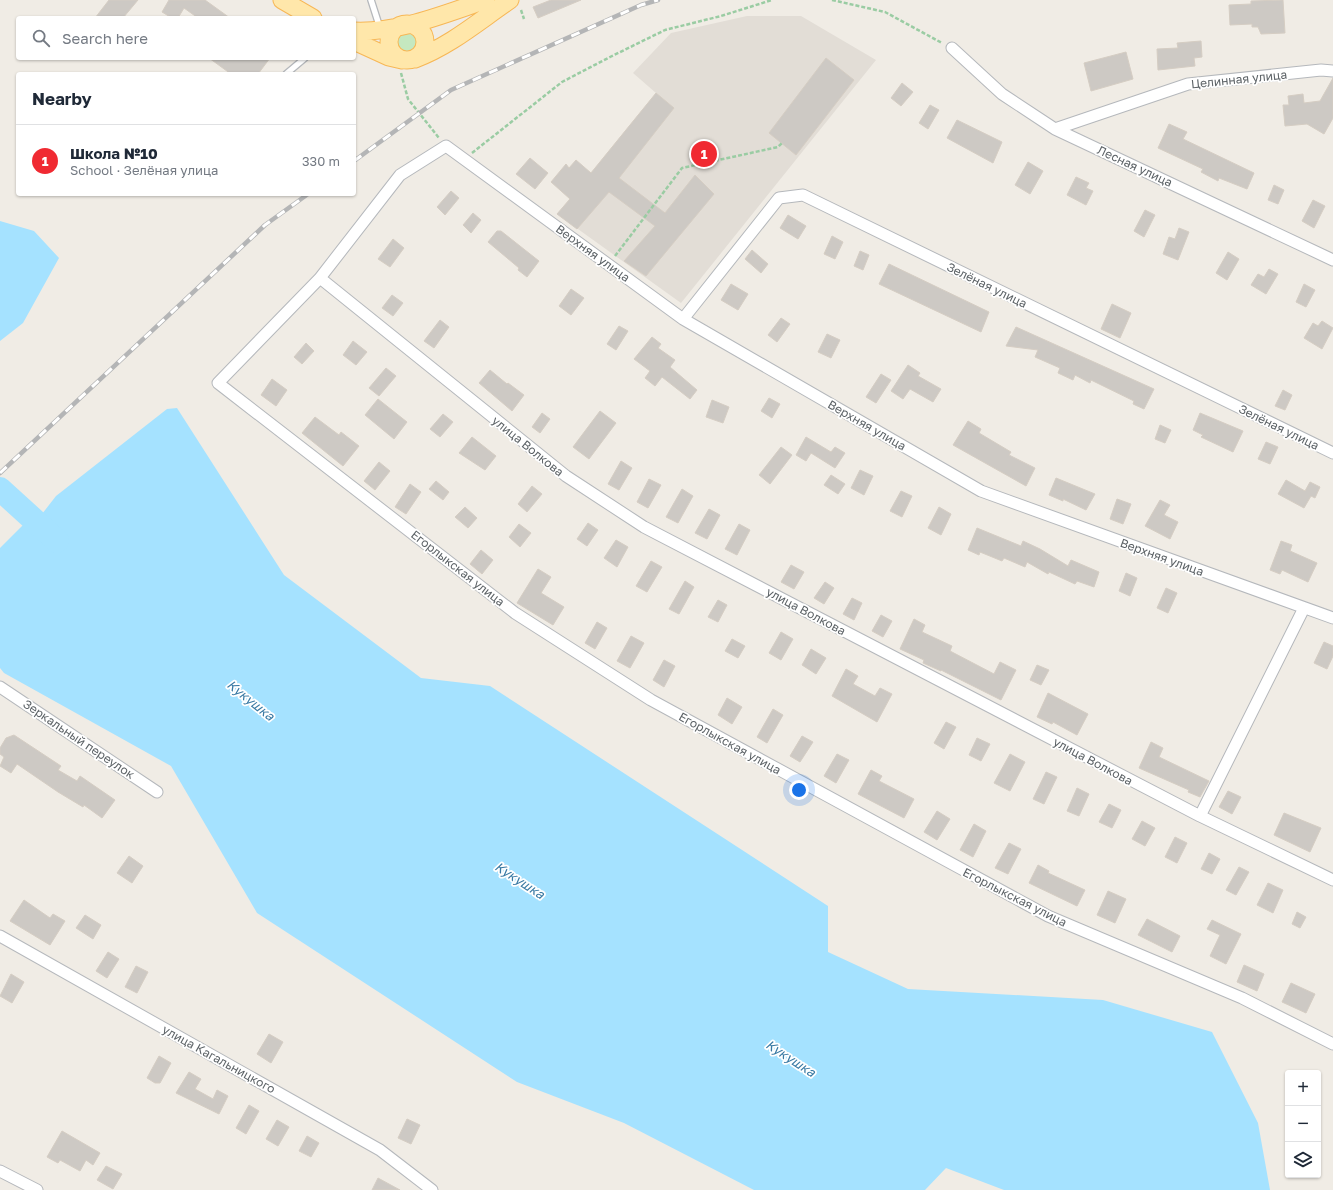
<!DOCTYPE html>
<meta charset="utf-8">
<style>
body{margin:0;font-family:"Golos Text",sans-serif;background:#f2f2f3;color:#1f2937}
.controls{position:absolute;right:12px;bottom:12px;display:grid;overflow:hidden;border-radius:4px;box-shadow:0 1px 3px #0004}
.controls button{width:36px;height:36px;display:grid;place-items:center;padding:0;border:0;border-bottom:1px solid #e0e1e3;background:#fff;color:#1f2937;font:20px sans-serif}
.you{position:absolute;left:799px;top:790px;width:14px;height:14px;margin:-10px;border:3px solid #fff;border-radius:50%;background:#1a73e8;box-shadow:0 0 0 6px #1a73e833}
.badge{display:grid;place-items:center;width:26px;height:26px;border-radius:50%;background:#f02a32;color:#fff;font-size:13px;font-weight:700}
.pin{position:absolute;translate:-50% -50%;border:2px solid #fff;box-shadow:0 1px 4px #0006}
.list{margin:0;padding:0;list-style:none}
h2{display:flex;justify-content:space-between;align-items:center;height:52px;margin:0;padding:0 16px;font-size:17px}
h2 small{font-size:13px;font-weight:400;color:#747a83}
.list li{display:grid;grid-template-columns:26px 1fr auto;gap:12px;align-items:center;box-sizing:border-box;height:72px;padding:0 16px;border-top:1px solid #e0e1e3}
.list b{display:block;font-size:15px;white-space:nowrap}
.list p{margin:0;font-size:13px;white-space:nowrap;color:#747a83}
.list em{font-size:13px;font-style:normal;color:#747a83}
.icon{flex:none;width:22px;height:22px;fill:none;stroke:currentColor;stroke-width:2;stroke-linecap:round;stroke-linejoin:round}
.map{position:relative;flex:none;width:1333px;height:1190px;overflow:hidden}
.search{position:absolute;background:#fff;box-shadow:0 1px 3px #0004;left:16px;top:16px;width:340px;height:44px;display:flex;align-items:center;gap:10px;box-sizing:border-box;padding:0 14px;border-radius:4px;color:#747a83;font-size:15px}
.panel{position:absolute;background:#fff;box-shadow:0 1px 3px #0004;left:16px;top:72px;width:340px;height:124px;border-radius:4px}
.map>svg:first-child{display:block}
</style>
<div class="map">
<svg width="1333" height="1190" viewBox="0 0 1333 1190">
<rect width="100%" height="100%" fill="#f0ece5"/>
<path fill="#e2ddd6" d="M747 16H801L876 60 681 303 557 214 656 93 633 73 671 33Z"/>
<path fill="#c5e8c0" d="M405 31 416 37 419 44V50L411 57 395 50C393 41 396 34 405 31Z"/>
<path fill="#a5e2ff" d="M0 221 34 231 59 258 23 323 0 341Z
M177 408 284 575 421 678 490 686 828 906V952L908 989 1103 1000 1212 1032 1258 1123 1270 1190H1004L946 1168 925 1190H754L624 1123 517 1082 257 913 171 766 4 673 0 668V548L25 523 42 514 56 496 167 409Z"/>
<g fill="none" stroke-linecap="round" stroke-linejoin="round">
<path stroke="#a5e2ff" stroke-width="24" d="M0 489 57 541"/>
</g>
<path fill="#cdc9c4" stroke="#d5cdc3" d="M109 0H138L123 18H95Z
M169 0H205L230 18H198L184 8 178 18H172L162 12Z
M551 0H581L538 18 533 7Z
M1283 0 1285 33 1261 34 1258 27H1252V24L1230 25 1229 5 1251 4V1Z
M1201 41 1202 57 1194 58 1195 66 1158 70 1157 49 1178 48 1177 43Z
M1126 52 1133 79 1091 91 1084 63Z
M209 58H270L258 74H231Z
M826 58 854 80 796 155 769 133Z
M1333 78V118L1324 134 1307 124 1285 126 1283 105H1289L1288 96 1303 94 1304 103 1320 101Z
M902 83 913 92 901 106 891 98Z
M656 93 674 108 619 178 665 213 695 175 714 194 646 276 624 261 655 226 609 192 577 229 557 214 570 199 551 182 566 164 569 168 576 160 591 173Z
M930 105 939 110 928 129 919 123Z
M957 120 1002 142 993 163 947 138Z
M1169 124 1187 132 1183 139 1254 173 1247 189 1219 178 1218 181 1201 172 1203 169 1158 148Z
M530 158 548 173 535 189 516 174Z
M1028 162 1043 171 1030 194 1015 185Z
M1076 177 1089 183 1086 188 1093 191 1086 205 1067 195Z
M1274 185 1284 190 1278 204 1268 200Z
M451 191 459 198 445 215 437 207Z
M1313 200 1325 206 1314 228 1302 221Z
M1145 210 1155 215 1144 237 1134 231Z
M473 213 481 220 471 233 463 225Z
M788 215 806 226 798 239 780 228Z
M1179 228 1189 232 1178 260 1163 254 1169 237 1175 239Z
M497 231H501L539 261 527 277 518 270 519 268 488 242Z
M832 236 843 242 835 259 824 254Z
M393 239 404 248 390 267 378 259Z
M752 250 768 264 761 273 745 259Z
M860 251 869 255 863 270 854 266Z
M1228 252 1239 259 1227 280 1216 273Z
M889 264 989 312 981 332 879 284Z
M1269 269 1278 274 1266 294 1251 285 1258 274 1264 277Z
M731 284 748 294 738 310 721 300Z
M1304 284 1315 290 1306 307 1296 302Z
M571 289 584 298 571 315 559 306Z
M392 295 403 303 393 316 382 308Z
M1112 304 1131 313 1120 338 1101 329Z
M781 318 790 324 777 342 768 335Z
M440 320 449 327 434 348 424 341Z
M1322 321 1333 328 1322 349 1304 338 1313 323 1318 326Z
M619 326 628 331 616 350 607 344Z
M1016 327 1154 389 1144 409 1133 404 1134 401 1091 380 1090 383 1075 375 1073 380 1058 373 1060 368 1035 357 1038 350 1006 346Z
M827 334 840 340 831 358 818 352Z
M652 337 661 344 658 348 675 360 670 367 697 390 690 399 662 377 655 386 645 378 650 371 634 359Z
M353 341 367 352 356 365 343 355Z
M306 343 314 351 302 364 294 357Z
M908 365 920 373 918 376 941 389 933 402 910 389 903 399 891 391Z
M386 368 396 376 379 396 369 388Z
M490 370 507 384 508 383 524 395 512 411 479 383Z
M881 374 891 380 876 403 866 397Z
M272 379 287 390 276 406 261 395Z
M1283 390 1292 395 1285 410 1275 406Z
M769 398 780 404 772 418 761 411Z
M378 399 407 422 394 439 365 415Z
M712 400 729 407 723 423 706 417Z
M600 411 616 423 589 459 573 447Z
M542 413 550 419 540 433 532 427Z
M1200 413 1243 431 1233 452 1201 437 1203 435 1193 430Z
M443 414 453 422 440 437 430 429Z
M315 417 339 435 341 432 359 446 343 466 302 433Z
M968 421 981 429 979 433 1011 452 1009 455 1035 468 1026 486 953 445Z
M1160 425 1171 430 1165 443 1155 439Z
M472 437 496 456 485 470 459 453Z
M806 437 831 452 835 447 845 453 835 468 811 453 806 461 796 455Z
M1266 442 1278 447 1270 464 1258 459Z
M781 447 792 455 770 484 759 475Z
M621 461 632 468 619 490 608 484Z
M379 462 390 471 375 490 364 481Z
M860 470 873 476 864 495 851 488Z
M831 475 845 484 838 494 824 485Z
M1056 478 1095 494 1086 510 1063 499V501L1049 495Z
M649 479 661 485 648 508 637 502Z
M1286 480 1305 491 1310 482 1320 487 1315 498 1311 496 1304 508 1278 494Z
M436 481 449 492 443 500 429 489Z
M410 484 421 492 406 514 395 507Z
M532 486 542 494 527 512 518 504Z
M682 489 693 496 678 523 666 517Z
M901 491 912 496 902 517 890 511Z
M1117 499 1131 504 1123 524 1110 519Z
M1160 500 1170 505 1164 515 1178 522 1170 539 1145 526Z
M465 507 477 518 468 528 455 517Z
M939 507 951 514 941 535 928 528Z
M709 509 720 515 707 539 695 533Z
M588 523 598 530 587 546 577 539Z
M519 524 531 533 520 547 509 537Z
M739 524 750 530 737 555 725 549Z
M977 528 1021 546 1023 541 1040 549 1068 566 1071 560 1099 572 1094 587 1077 581 1075 584 1049 572 1048 574 1027 562 1025 567 1004 558 1002 561 980 552 979 555 968 550Z
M616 540 628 547 617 567 604 558Z
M1281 541 1292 545 1290 551 1317 563 1308 582 1282 570 1280 574 1270 570Z
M481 550 493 560 482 574 470 564Z
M651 561 662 567 647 592 636 586Z
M791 565 804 572 794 589 781 582Z
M538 569 551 577 541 593 564 607 553 625 517 603Z
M1126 573 1137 578 1130 596 1119 591Z
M685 581 694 587 679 614 669 609Z
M825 582 834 588 824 604 814 598Z
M1166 588 1177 593 1168 613 1157 608Z
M852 598 862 603 854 620 843 614Z
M718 600 727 605 718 622 708 617Z
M881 615 892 621 883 637 872 631Z
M914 619 925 625 922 632 952 646 950 651 994 674 1000 662 1016 670 1001 700 941 670V671L923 663 924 660 900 649Z
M597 622 607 628 595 649 585 643Z
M781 632 793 639 781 660 769 653Z
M631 636 644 643 630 668 617 661Z
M732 639 745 646 738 658 725 651Z
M1324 642 1333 646V656L1327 669 1314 663Z
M811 649 826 658 816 674 802 665Z
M664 660 675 666 664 687 653 680Z
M1037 665 1049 670 1041 685 1030 680Z
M846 669 858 676 853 684 875 696 880 688 892 694 877 722 832 696Z
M1048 693 1088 714 1077 735 1053 722 1052 724 1037 717Z
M727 698 742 707 732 724 718 715Z
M773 709 783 715 767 743 757 737Z
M946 722 956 727 944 749 934 743Z
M14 735 61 766 58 770 77 781 80 776 115 800 102 818 84 805 83 807 58 792 17 764 11 773 0 766 4 757 0 754V748L6 738Z
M802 736 813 742 800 762 790 756Z
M977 738 990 744 981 761 969 755Z
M1151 742 1163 748 1159 757 1209 781 1200 797 1188 792 1189 790 1139 768Z
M837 754 849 760 836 783 824 776Z
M1010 754 1025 762 1010 791 994 783Z
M871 770 882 776 879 781 914 799 904 818 858 794Z
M1046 772 1057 777 1044 804 1033 799Z
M1077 788 1089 794 1079 816 1067 811Z
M1228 791 1241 797 1232 814 1219 807Z
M1109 804 1121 810 1112 828 1099 822Z
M937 811 950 819 937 840 924 832Z
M1284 813 1321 828 1310 852 1274 835Z
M1142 821 1155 828 1145 846 1132 839Z
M974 824 986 831 973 857 960 850Z
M1175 837 1187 843 1177 863 1165 857Z
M1009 843 1021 849 1008 874 995 868Z
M1209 853 1220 859 1212 874 1201 869Z
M129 856 143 866 132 883 117 873Z
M1038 865 1049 871 1048 873 1085 890 1077 906 1029 883Z
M1239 867 1249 872 1236 895 1226 890Z
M1268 883 1283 890 1273 913 1257 905Z
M1108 891 1126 899 1115 923 1097 915Z
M24 900 50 918 53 914 65 921 50 945 10 921Z
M1297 912 1306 917 1300 928 1292 924Z
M85 915 101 925 93 939 76 928Z
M1147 919 1180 936 1172 952 1138 935Z
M1212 920 1241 934 1226 964 1210 956 1220 935 1207 929Z
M108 952 119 959 107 978 96 971Z
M1244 965 1264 974 1257 991 1237 982Z
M136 966 148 972 137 993 125 987Z
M11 974 24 982 12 1003 0 996Z
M1291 983 1315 994 1306 1013 1282 1002Z
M269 1034 283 1042 271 1063 257 1054Z
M159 1056 171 1063 160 1083H155L147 1078Z
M189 1072 201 1079 195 1089 213 1099 217 1090 228 1096 219 1114 176 1093Z
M249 1105 259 1111 246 1134 236 1128Z
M407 1119 420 1125 411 1144 398 1138Z
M277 1120 289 1127 278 1146 266 1139Z
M62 1131 100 1153 93 1165 86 1160 80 1171 60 1160 58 1163 47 1157Z
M307 1136 319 1143 311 1157 299 1151Z
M106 1166 122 1174 113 1189 97 1180Z
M378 1178 400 1190H372Z"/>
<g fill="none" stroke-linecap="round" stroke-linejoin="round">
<g stroke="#b5b8bc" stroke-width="8">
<path id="lane" d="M371 0 380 28
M286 74 305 58"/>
</g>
<g stroke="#b5b8bc" stroke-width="13">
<path id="street" d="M952 48 1002 94 1055 129 1333 260
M1055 129 1188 84 1321 70 1333 71
M320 278 566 476 644 527 1200 816 1333 880
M683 319 779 198 803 195 1333 453
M1333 618 981 491 683 319 446 146 400 175 320 278 218 383 515 613 651 700 1048 916 1242 998 1333 1044
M0 687 157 792
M1200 816 1304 608
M0 936 380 1150 432 1190
M0 1171 37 1190"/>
</g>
<g stroke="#f7b756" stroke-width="19">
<path id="primary" d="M282 0 313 18
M389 42a18 18 0 1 1 36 0a18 18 0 1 1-36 0Z
M354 31C399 33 444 14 486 0
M354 41 389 57 402 60
M415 59C450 46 479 21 510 0"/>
</g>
<path stroke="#9acca3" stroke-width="2.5" stroke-dasharray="4 2" stroke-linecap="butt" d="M832 0 885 12 942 43
M521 10 524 19
M401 73 408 99 439 138
M472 153 562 82 610 57 665 30 721 16 772 0
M615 256 682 168 778 147 782 143"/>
<use href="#lane" stroke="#fff" stroke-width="5.5"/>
<use href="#street" stroke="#fff" stroke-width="11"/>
<use href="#primary" stroke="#ffe7aa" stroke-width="17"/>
<g stroke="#b4b5b6" stroke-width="4.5">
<path id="rail" d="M354 161 451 90 641 5 658 0
M0 473 265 225 308 194"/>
</g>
<use href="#rail" stroke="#fff" stroke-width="3" stroke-dasharray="9" stroke-linecap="butt"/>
</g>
<g text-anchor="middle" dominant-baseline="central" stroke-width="3.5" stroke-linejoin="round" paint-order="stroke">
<g font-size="12" fill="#5c6266" stroke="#fff">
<text transform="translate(1239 79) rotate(-6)">Целинная улица</text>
<text transform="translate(1135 166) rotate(25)">Лесная улица</text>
<text transform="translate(593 253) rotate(36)">Верхняя улица</text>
<text transform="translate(987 285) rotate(26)">Зелёная улица</text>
<text transform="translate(867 425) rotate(30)">Верхняя улица</text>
<text transform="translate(1279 427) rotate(26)">Зелёная улица</text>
<text transform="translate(528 446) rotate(39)">улица Волкова</text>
<text transform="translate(1162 557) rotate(20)">Верхняя улица</text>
<text transform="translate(458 568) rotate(38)">Егорлыкская улица</text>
<text transform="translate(806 611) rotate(28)">улица Волкова</text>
<text transform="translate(79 739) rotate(34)">Зеркальный переулок</text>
<text transform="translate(730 743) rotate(29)">Егорлыкская улица</text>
<text transform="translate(1093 761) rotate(28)">улица Волкова</text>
<text transform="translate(1015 897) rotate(27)">Егорлыкская улица</text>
<text transform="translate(219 1059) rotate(29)">улица Кагальницкого</text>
</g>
<g font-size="13" font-style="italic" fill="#3879a3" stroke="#fff">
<text transform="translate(251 700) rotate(39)">Кукушка</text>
<text transform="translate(520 880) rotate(33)">Кукушка</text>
<text transform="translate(791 1058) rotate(33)">Кукушка</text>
</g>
</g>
</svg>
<div class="controls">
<button>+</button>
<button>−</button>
<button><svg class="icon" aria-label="layers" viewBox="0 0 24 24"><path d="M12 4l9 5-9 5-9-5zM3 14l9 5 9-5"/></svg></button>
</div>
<div class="you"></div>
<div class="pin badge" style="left:704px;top:154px">1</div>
<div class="search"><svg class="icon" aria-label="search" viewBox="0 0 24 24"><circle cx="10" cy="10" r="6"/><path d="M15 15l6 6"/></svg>Search here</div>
<section class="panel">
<h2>Nearby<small></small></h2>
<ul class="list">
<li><span class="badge">1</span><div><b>Школа №10</b><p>School · Зелёная улица</p></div><em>330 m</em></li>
</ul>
</section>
</div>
